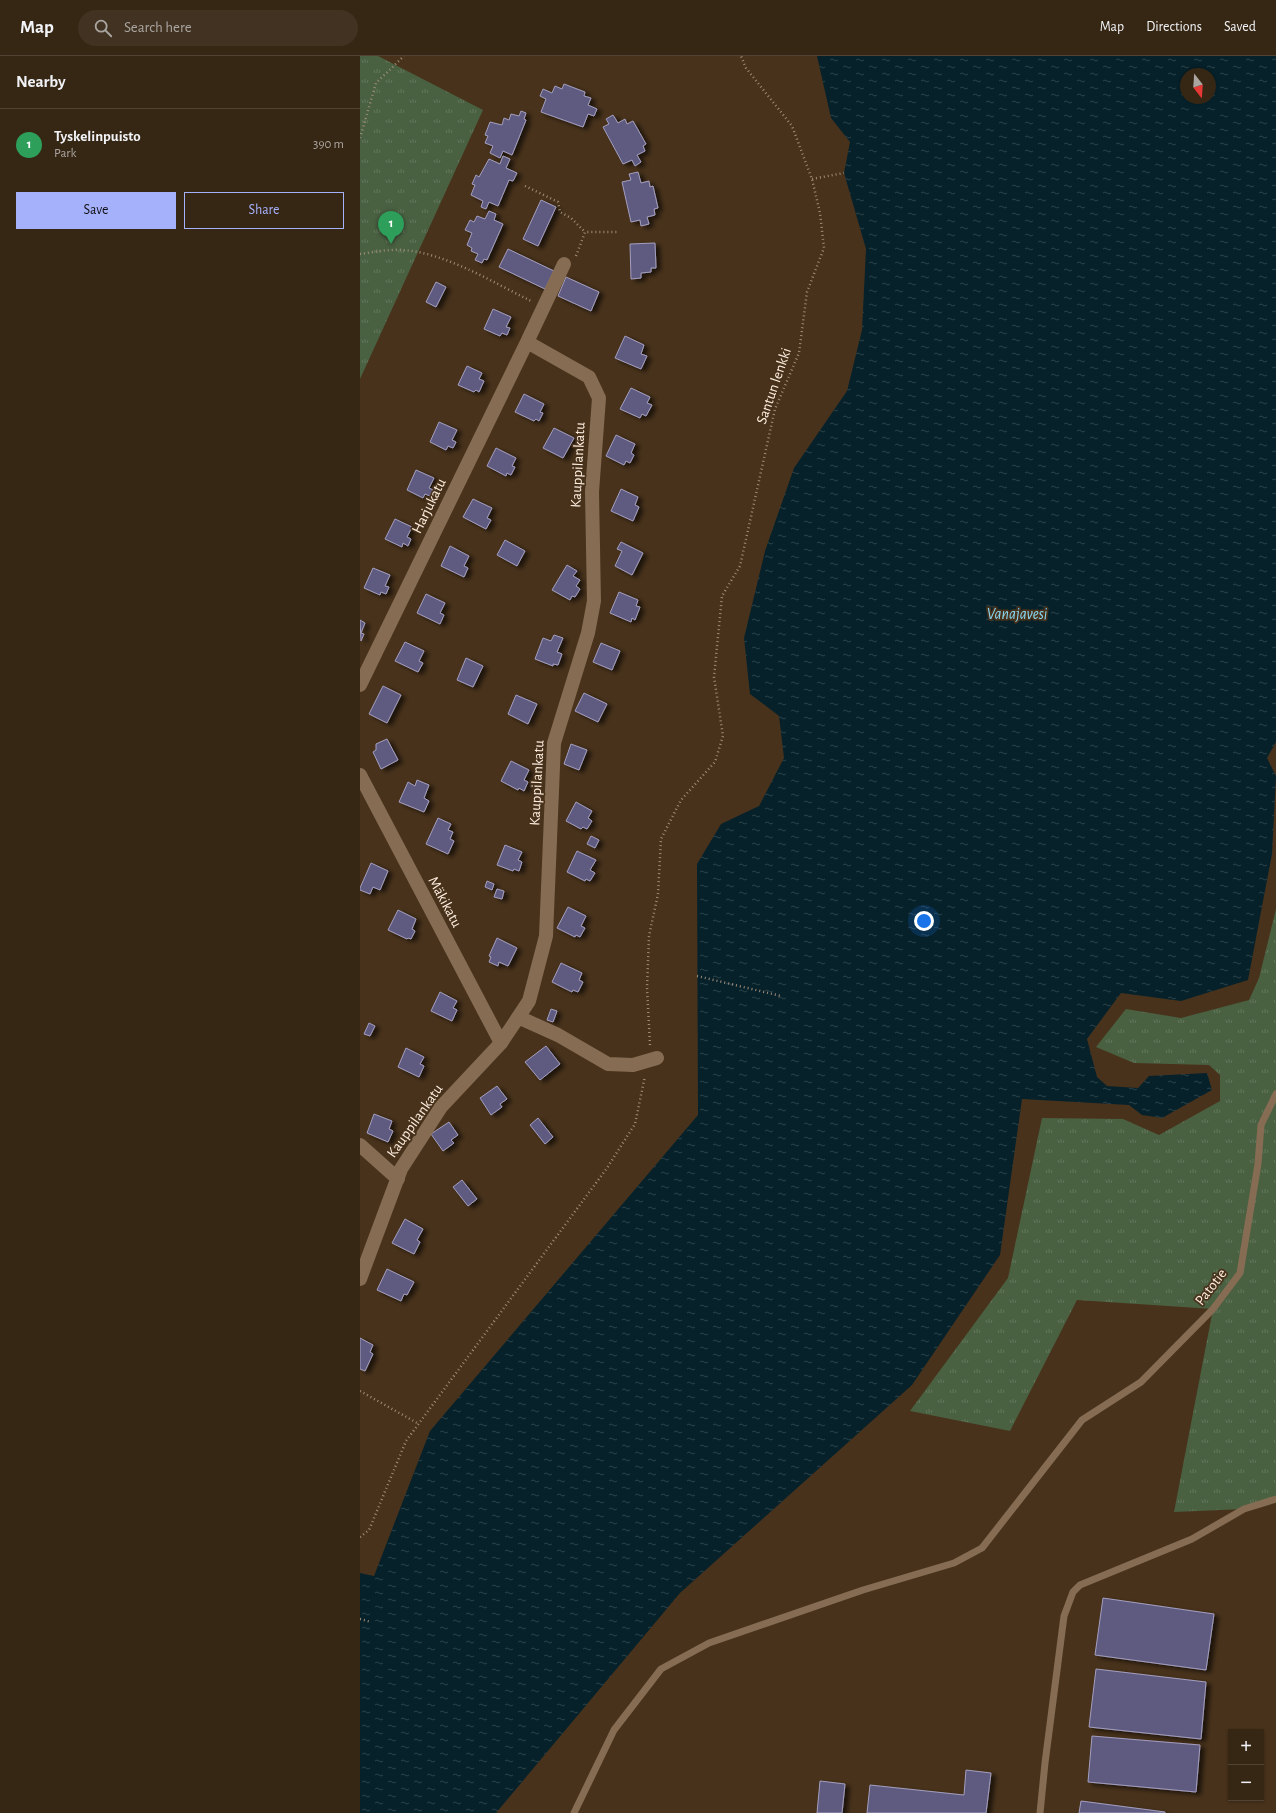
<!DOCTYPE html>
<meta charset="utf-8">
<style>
body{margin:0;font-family:"Alegreya Sans",sans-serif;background:#413222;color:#f1f3f6}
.controls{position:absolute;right:12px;bottom:12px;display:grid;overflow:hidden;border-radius:0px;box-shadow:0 1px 3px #0004}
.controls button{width:36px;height:36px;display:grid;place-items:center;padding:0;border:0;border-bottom:1px solid #504334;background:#362614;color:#f1f3f6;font:20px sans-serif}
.compass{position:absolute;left:820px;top:12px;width:36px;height:36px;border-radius:50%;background:#362614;box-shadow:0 1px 3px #0004;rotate:163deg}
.you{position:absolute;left:564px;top:865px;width:14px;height:14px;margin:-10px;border:3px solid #fff;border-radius:50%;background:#1a73e8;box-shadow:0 0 0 6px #1a73e833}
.badge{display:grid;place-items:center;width:26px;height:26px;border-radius:50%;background:#a6b1fc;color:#fff;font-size:13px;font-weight:700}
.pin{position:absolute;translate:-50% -33px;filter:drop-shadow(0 1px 2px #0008)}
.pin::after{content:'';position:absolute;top:21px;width:14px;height:12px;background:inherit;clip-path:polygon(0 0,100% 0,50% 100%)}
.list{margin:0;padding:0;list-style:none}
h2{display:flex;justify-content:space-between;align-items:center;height:52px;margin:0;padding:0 16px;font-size:17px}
h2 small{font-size:13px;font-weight:400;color:#aaa5a0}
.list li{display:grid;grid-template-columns:26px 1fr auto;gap:12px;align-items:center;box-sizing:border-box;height:72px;padding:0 16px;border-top:1px solid #504334}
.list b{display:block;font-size:15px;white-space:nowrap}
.list p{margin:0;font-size:13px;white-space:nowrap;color:#aaa5a0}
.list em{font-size:13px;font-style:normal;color:#aaa5a0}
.actions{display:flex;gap:8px;padding:12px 16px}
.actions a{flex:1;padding:9px 0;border:1px solid #a6b1fc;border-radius:0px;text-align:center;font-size:14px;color:#a6b1fc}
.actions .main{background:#a6b1fc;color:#111}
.icon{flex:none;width:22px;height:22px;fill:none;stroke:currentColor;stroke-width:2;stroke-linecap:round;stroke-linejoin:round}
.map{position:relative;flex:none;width:916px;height:1757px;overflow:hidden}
header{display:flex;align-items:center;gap:24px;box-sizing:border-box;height:56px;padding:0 20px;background:#362614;border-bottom:1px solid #504334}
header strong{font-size:19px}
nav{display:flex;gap:22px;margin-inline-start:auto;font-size:14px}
.search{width:280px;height:36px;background:#413222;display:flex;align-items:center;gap:10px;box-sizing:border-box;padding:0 14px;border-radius:22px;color:#aaa5a0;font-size:15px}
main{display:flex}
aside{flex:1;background:#362614}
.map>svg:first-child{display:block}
</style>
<header>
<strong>Map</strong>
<div class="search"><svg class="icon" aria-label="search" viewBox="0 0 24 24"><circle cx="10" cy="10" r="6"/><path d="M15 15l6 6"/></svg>Search here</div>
<nav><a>Map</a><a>Directions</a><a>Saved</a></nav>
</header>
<main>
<aside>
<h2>Nearby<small></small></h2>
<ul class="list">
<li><span class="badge" style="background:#2e9e5b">1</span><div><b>Tyskelinpuisto</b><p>Park</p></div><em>390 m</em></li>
</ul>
<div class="actions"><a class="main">Save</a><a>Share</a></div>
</aside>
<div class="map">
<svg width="916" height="1757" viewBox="0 0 916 1757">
<defs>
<pattern id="park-tufts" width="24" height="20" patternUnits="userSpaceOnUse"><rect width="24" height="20" fill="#496041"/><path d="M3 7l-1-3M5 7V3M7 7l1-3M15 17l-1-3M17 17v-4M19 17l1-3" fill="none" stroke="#64775c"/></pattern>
<pattern id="water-ripples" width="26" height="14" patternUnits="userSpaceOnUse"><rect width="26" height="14" fill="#06212a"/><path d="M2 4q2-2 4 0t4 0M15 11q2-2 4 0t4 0" fill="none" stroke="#2b4249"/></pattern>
<filter id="shadow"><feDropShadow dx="4.5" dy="2.5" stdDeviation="2" flood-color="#0009"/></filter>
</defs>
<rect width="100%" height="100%" fill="#48321b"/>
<path fill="url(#park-tufts)" d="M0 0H18L123 54 0 323Z
M916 853V1443L884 1453 814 1456 853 1253 717 1244 650 1375 550 1355 648 1222 682 1062 763 1063 799 1079 860 1045V1019L849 1009 774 1007 736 991 766 953 821 962 889 944 899 922Z"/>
<path fill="url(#water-ripples)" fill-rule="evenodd" d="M457 0H916V686L907 702 916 720 912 798 888 924 821 945 761 937 727 983 737 1021 747 1030 778 1032 789 1020 847 1017 852 1034 802 1062 782 1059 769 1049 662 1043 640 1199 552 1329 320 1537 136 1757H0V1517L14 1520 70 1375 338 1059 337 808 361 768 399 750 424 702 419 660 390 638 384 582 405 495 434 412 487 335 502 274 506 193 484 117 490 86 471 62ZM826 18H850V42H826Z"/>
<path fill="#5f5a7f" stroke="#a39fc0" filter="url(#shadow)" d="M204 28 225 36 224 40 231 42 228 49 237 53 234 60 228 58 223 71 181 56 186 43 180 40 183 33 192 37 195 30 202 33Z
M161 55 166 57 164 63 166 64 152 99 143 95 140 102 130 97 133 90 125 87 128 80 125 79 130 66 142 69 144 62 149 64 151 58 159 60Z
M253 59 258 67 265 63 267 68 273 65 286 88 283 90 285 95 277 99 281 106 275 110 272 104 263 108 243 71 249 68 246 63Z
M143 100 150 103 146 112 157 117 153 125 149 124 138 150 129 146 126 153 121 151 123 145 111 139 115 129 112 128 116 119 119 121 129 103 140 108Z
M278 116 281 127 289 125 290 131 293 130 298 152 294 153 295 159 287 161 289 168 281 170 280 164 271 166 262 126 271 124 269 118Z
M181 144 196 151 178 190 163 183Z
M129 155 136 158 134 164 143 168 127 204 124 203 122 207 115 204 118 198 111 195 112 192 107 189 112 177 105 174 110 164 114 166 117 160 125 163Z
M295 187 296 212H291V216L281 217V222L271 223 270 188Z
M148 193 194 215 185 233 139 211Z
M206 221 239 236 231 255 198 240Z
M76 226 86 231 76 251 66 246Z
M133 253 151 261 146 271 150 272 147 279 142 277 140 280 124 273Z
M265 280 284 289 281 298 287 300 281 313 255 302Z
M107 310 122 317 119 323 124 325 119 336 116 334 114 336 98 329Z
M271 332 290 341 287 347 292 349 286 360 282 358 280 362 260 353Z
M164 338 184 348 180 356 183 357 179 365 176 363 174 365 155 356Z
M79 366 97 374 92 384 96 386 93 392 88 390 86 394 70 386Z
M194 372 214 382 203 402 183 392Z
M256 379 275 388 271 397 274 399 270 407 266 405 264 409 246 400Z
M136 392 156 402 152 410 155 411 151 419 147 417 146 420 127 410Z
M56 414 74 422 69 432 73 434 70 440 65 438 63 442 47 434Z
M261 433 278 441 275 449 279 451 273 465 251 455Z
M113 443 132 452 127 462 131 464 126 473 103 461Z
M35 463 52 471 47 481 51 483 48 490 43 487 42 491 25 483Z
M145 484 165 495 157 510 137 499Z
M261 486 283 497 272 519 255 510 262 495 257 493Z
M90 490 109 500 104 510 108 512 104 521 81 510Z
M207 509 217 515 213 520 220 524 216 530 220 533 215 541 212 540 210 544 192 534Z
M13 512 30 519 25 530 29 531 26 538 21 536 20 539 4 532Z
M259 536 278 544 276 550 280 551 275 564 272 562 271 566 250 557Z
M66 538 85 547 80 557 84 559 80 568 57 557Z
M0 564 5 567 1 577 4 578 1 585Z
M194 579 203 582 197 596 202 598 198 609 193 608V610L175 603 183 582 191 585Z
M45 586 64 595 59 605 63 607 58 616 35 605Z
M241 587 260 595 252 614 233 606Z
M106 602 123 610 113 631 97 624Z
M23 630 41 639 27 667 9 658Z
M224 637 247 648 238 666 215 655Z
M156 639 177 648 168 668 148 658Z
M27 683 38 704 21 713 13 696 16 694V688Z
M211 688 227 694 219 714 204 708Z
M151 705 169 714 164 724 168 726 164 735 159 732 158 734 141 725Z
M57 724 69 729 64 742 69 745 64 756 39 746 48 726 55 730Z
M216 746 232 755 228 762 232 765 227 773 223 771 221 773 206 765Z
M78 762 91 768 88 774 93 776 90 783 94 785 88 798 66 788Z
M231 780 239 784 235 792 227 788Z
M145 789 162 796 158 804 162 806 159 815 154 813 153 815 137 809Z
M217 795 236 804 230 814 235 817 230 825 226 823 225 825 207 816Z
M11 807 28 815 20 834 13 831 10 838 0 834V832Z
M127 825 134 828 132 834 125 831Z
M137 833 144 835 142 843 134 841Z
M208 851 226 860 221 870 225 872 220 881 216 879 215 881 197 872Z
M38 854 56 863 52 873 55 875 51 883 48 882 47 883 28 874Z
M137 882 157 892 148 910 139 906 138 910 129 906 131 901 129 900Z
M201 907 222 917 219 924 223 926 218 936 213 934 212 936 192 926Z
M80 936 97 945 93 952 97 954 92 965 71 955Z
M191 953 197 955 193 966 187 964Z
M9 967 15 970 10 980 4 978Z
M186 990 200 1008 180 1024 165 1006Z
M46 992 64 1001 60 1008 64 1010 59 1021 38 1011Z
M137 1030 147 1043 140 1048 142 1051 131 1059 120 1042Z
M14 1058 32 1065 29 1073 33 1075 28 1086 7 1077Z
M178 1062 193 1081 185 1088 170 1069Z
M89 1066 98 1079 91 1084 94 1087 83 1095 71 1078Z
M102 1124 117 1143 108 1150 93 1131Z
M45 1163 63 1173 57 1184 60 1186 54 1198 32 1187Z
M27 1213 54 1226 47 1239 44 1238 41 1245 17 1234Z
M0 1282 13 1289 10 1296 13 1298 5 1315 0 1313Z
M743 1542 854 1558 846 1614 735 1599Z
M736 1613 846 1626 841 1683 729 1671Z
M732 1680 840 1689 836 1736 728 1726Z
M606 1714 631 1717 626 1757H507L510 1729 604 1739Z
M460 1725 485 1728 482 1757H457Z
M721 1745 805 1756V1757H719Z"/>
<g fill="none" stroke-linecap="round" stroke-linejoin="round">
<path stroke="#9e8c79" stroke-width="2.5" stroke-dasharray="1 3" stroke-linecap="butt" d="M0 82 16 27 44 0
M452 123 484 117
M165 130 198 146 200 156 211 162 225 176
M0 198C14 196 29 193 43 194 86 197 132 226 171 245
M216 200 225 176H259
M337 920 421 940
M290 989 287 932 289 880 298 838 301 783 321 744 355 706 363 680 354 621 362 540 380 510 415 353 439 297 447 236 464 192 460 157 452 123 432 70 386 12 381 0
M0 1335 59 1368
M0 1481 9 1474 46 1385 247 1112 275 1068 285 1020
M0 1563 11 1566"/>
<path stroke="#856c53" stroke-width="7" d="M214 1757 254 1674 301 1613 349 1587 503 1534 594 1507 622 1492 722 1364 781 1326 853 1253 880 1217 898 1108 901 1069 916 1038
M680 1757 685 1707 704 1560 713 1536 720 1529 832 1483 884 1453 916 1443"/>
<path stroke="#856c53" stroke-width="14" d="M0 629 167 286
M0 719 141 987
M158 961 198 979 248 1008 273 1009 297 1002
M0 1089 38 1123
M0 1223 41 1113 81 1051 141 987 169 945 186 880 194 687 228 577 234 545 232 436 239 342 229 321 167 286 204 208"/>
</g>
<g text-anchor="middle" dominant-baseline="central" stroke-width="3.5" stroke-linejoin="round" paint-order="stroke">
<g font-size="15" fill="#feefe1" stroke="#48321b">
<text transform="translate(414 330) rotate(-71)">Santun lenkki</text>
<text transform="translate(218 409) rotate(-87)">Kauppilankatu</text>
<text transform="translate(69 450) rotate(-64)">Harjukatu</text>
<text transform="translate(177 727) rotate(-87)">Kauppilankatu</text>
<text transform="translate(85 846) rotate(62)">Mäkikatu</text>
<text transform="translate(55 1065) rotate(-55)">Kauppilankatu</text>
<text transform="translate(851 1231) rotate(-52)">Patotie</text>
</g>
<g font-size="16" font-style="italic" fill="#86d8f5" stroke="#48321b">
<text x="657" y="558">Vanajavesi</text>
</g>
</g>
</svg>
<div class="controls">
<button>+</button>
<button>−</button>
</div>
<svg class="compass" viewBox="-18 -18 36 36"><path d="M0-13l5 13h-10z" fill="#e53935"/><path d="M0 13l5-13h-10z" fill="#aaa5a0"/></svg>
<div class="you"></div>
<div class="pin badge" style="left:31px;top:188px;background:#2e9e5b">1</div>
</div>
</main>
